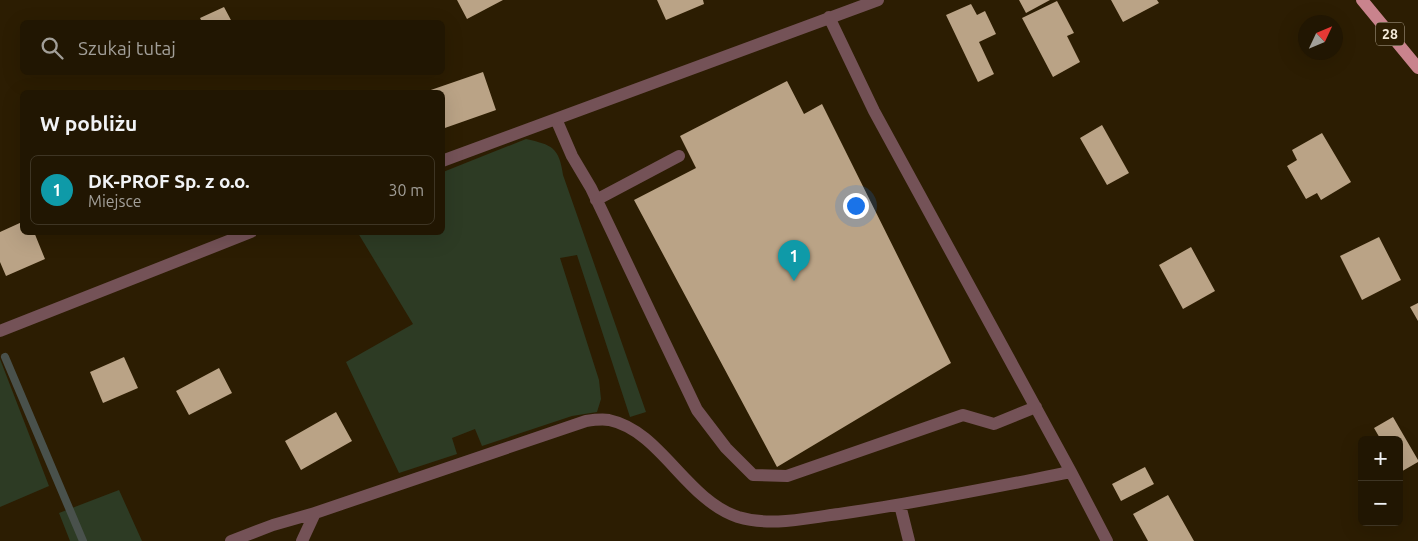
<!DOCTYPE html>
<html lang="pl">
<meta charset="utf-8">
<style>
body{margin:0;font-family:Ubuntu,sans-serif;background:#291f0c;color:#f1f3f6}
.controls{position:absolute;right:15px;bottom:15px;display:grid;overflow:hidden;border-radius:8px;box-shadow:0 5px 20px #0002}
.controls button{width:45px;height:45px;display:grid;place-items:center;padding:0;border:0;border-bottom:1px solid #3e3524;background:#211602;color:#f1f3f6;font:25px sans-serif}
.compass{position:absolute;left:1298px;top:15px;width:45px;height:45px;border-radius:50%;background:#211602;box-shadow:0 5px 20px #0002;rotate:46deg}
.you{position:absolute;left:855px;top:205px;width:18px;height:18px;margin:-12px;border:4px solid #fff;border-radius:50%;background:#1a73e8;box-shadow:0 0 0 8px #1a73e833}
.badge{display:grid;place-items:center;width:32px;height:32px;border-radius:50%;background:#5dc7e8;color:#fff;font-size:16px;font-weight:700}
.pin{position:absolute;translate:-50% -41px;filter:drop-shadow(0 1px 2px #0008)}
.pin::after{content:'';position:absolute;top:26px;width:18px;height:15px;background:inherit;clip-path:polygon(0 0,100% 0,50% 100%)}
.list{margin:0;padding:0;list-style:none}
h2{display:flex;justify-content:space-between;align-items:center;height:65px;margin:0;padding:0 20px;font-size:21px}
h2 small{font-size:16px;font-weight:400;color:#a29f99}
.list li{display:grid;grid-template-columns:32px 1fr auto;gap:15px;align-items:center;box-sizing:border-box;height:70px;margin:0 10px 10px;padding:0 10px;border:1px solid #3e3524;border-radius:8px}
.list b{display:block;font-size:19px;white-space:nowrap}
.list p{margin:0;font-size:16px;white-space:nowrap;color:#a29f99}
.list em{font-size:16px;font-style:normal;color:#a29f99}
.icon{flex:none;width:28px;height:28px;fill:none;stroke:currentColor;stroke-width:2;stroke-linecap:round;stroke-linejoin:round}
.map{position:relative;flex:none;width:1418px;height:541px;overflow:hidden}
.search{position:absolute;background:#211602;box-shadow:0 5px 20px #0002;left:20px;top:20px;width:425px;height:55px;display:flex;align-items:center;gap:12px;box-sizing:border-box;padding:0 18px;border-radius:8px;color:#a29f99;font-size:19px}
.panel{position:absolute;background:#211602;box-shadow:0 5px 20px #0002;left:20px;top:90px;width:425px;height:145px;border-radius:8px}
.map>svg:first-child{display:block}
</style>
<div class="map">
<svg width="1418" height="541" viewBox="0 0 1418 541">
<rect width="100%" height="100%" fill="#2c1d02"/>
<path fill="#2d3b24" d="M526 139C552 145 559 147 563 175L646 412 630 417 577 255 560 258 599 380 601 399 597 412 572 416 482 446 475 429 452 438 457 454 399 473 346 362 413 324 358 233 442 232 443 172Z
M0 359 49 486 0 507Z
M119 490 142 541H70L59 513Z"/>
<g fill="none" stroke-linecap="round" stroke-linejoin="round">
<path stroke="#49514c" stroke-width="8" d="M5 357 83 541"/>
</g>
<path fill="#baa386" d="M457 0H503L467 19Z
M657 0H703L704 4 666 20Z
M1019 0H1050L1026 13Z
M1111 0H1157L1159 3 1123 22Z
M1057 1 1074 33 1067 36 1080 62 1053 77 1022 18Z
M971 4 977 15 985 11 996 34 979 42 994 74 978 82 946 15Z
M224 7 232 22H202L200 18Z
M483 72 496 110 442 129V92H425Z
M787 81 804 114 822 104 951 363 777 467 634 200 696 168 680 136Z
M1102 125 1129 173 1107 185 1080 138Z
M1322 133 1351 182 1321 200 1317 193 1306 199 1287 166 1297 160 1292 150Z
M22 222V232H34L45 259 6 276 0 262V232Z
M1379 237 1401 280 1362 300 1340 256Z
M1191 247 1215 291 1183 309 1159 265Z
M1418 303V321L1410 307Z
M124 357 138 388 103 403 90 372Z
M219 368 232 393 189 415 176 391Z
M336 412 352 441 301 470 285 441Z
M1393 417 1418 460V462L1399 473V440H1381L1374 428Z
M1145 467 1154 484 1121 501 1112 484Z
M1168 495 1194 541H1148L1133 514Z"/>
<g fill="none" stroke-linecap="round" stroke-linejoin="round">
<path stroke="#745257" stroke-width="12" d="M829 17 874 111 1071 472 1107 541
M556 119 572 156 591 188 697 410 726 448 753 475 787 476 963 415 994 424 1036 407
M442 161 878 0
M596 200 679 156
M0 331 251 232
M900 505 909 541
M231 541 273 525 315 513 586 421C593 420 602 419 609 420 661 431 685 499 738 517 771 527 806 518 839 514 917 503 994 487 1071 472
M302 541 315 513"/>
<path stroke="#c9838d" stroke-width="12" d="M1362 0 1418 68"/>
</g>
<g text-anchor="middle" dominant-baseline="central" stroke-width="5" stroke-linejoin="round" paint-order="stroke">
<rect fill="#2c1d02" stroke="#b7ac98" stroke-width="1" x="1376" y="22.5" width="28" height="23" rx="4"/>
<g font-size="14" font-weight="bold" fill="#f3ead9">
<text x="1390" y="34">28</text>
</g>
</g>
</svg>
<div class="controls">
<button>+</button>
<button>−</button>
</div>
<svg class="compass" viewBox="-18 -18 36 36"><path d="M0-13l5 13h-10z" fill="#e53935"/><path d="M0 13l5-13h-10z" fill="#a29f99"/></svg>
<div class="you"></div>
<div class="pin badge" style="left:794px;top:281px;background:#0f9aa8">1</div>
<div class="search"><svg class="icon" aria-label="search" viewBox="0 0 24 24"><circle cx="10" cy="10" r="6"/><path d="M15 15l6 6"/></svg>Szukaj tutaj</div>
<section class="panel">
<h2>W pobliżu<small></small></h2>
<ul class="list">
<li><span class="badge" style="background:#0f9aa8">1</span><div><b>DK-PROF Sp. z o.o.</b><p>Miejsce</p></div><em>30 m</em></li>
</ul>
</section>
</div>
